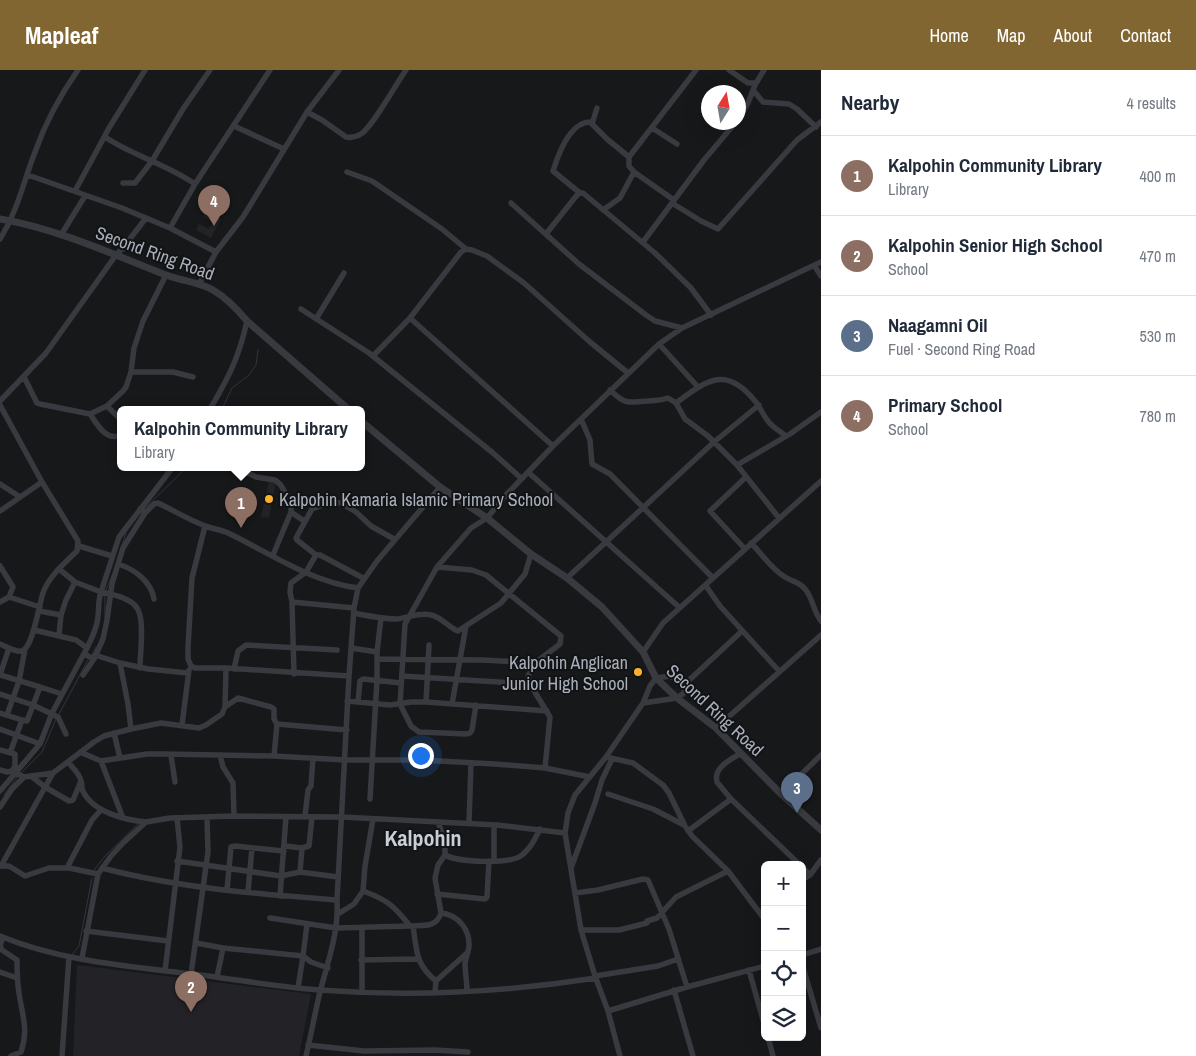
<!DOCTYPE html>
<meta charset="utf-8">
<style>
body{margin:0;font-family:"Archivo Narrow",sans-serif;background:#f6f6f7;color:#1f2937}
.controls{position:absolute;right:15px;bottom:15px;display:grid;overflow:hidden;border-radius:8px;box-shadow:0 5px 20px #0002}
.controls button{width:45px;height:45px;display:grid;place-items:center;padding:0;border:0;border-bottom:1px solid #e0e1e3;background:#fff;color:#1f2937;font:25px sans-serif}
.compass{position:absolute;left:701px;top:15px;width:45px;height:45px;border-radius:50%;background:#fff;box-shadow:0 5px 20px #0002;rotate:11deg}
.you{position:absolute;left:420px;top:685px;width:18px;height:18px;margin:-12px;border:4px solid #fff;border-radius:50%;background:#1a73e8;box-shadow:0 0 0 8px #1a73e833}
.badge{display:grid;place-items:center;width:32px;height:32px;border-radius:50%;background:#826632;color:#fff;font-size:16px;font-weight:700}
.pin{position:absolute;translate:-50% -41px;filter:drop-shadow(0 1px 2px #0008)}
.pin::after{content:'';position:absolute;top:26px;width:18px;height:15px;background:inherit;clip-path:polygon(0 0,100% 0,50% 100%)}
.popup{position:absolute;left:117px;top:336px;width:248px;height:65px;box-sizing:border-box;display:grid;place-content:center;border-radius:8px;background:#fff;filter:drop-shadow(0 1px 4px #0005);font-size:16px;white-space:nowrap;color:#747a83}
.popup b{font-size:19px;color:#1f2937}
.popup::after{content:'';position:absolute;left:50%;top:100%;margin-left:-10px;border:10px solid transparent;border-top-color:#fff}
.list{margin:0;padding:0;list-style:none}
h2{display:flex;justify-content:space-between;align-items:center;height:65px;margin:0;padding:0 20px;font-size:21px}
h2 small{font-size:16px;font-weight:400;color:#747a83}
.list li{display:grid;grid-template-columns:32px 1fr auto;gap:15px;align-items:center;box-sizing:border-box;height:80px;padding:0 20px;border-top:1px solid #e0e1e3}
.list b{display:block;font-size:19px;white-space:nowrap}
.list p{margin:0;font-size:16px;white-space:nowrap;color:#747a83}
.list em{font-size:16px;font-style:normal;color:#747a83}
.icon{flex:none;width:28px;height:28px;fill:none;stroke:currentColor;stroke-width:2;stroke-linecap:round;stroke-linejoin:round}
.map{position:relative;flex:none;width:821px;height:986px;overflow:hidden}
header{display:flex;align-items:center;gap:30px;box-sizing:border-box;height:70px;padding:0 25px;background:#826632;color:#fff}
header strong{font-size:24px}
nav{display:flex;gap:28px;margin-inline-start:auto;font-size:18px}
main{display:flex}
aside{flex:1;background:#fff}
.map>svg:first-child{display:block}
</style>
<header>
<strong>Mapleaf</strong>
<nav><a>Home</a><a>Map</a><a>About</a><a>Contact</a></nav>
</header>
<main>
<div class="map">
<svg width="821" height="986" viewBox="0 0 821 986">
<rect width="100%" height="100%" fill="#17181a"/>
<path fill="#232327" d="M207 141 221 149 211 168 196 160 199 154 209 159 213 152 203 147Z
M269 411 276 412 269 448 261 447Z
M77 895 311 924 299 986H73Z"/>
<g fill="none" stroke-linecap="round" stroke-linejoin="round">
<path stroke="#2d373f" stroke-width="1" d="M222 339 232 318 249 305 256 295 258 280
M144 439 187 397
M122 475 126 463
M106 520 113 503
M105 547V526
M92 585 96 577
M58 646 88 590
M21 703 42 682 56 649
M4 725 18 706
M94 800 105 786 138 754
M72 885 79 876 92 808"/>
<path stroke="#383a3f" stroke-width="5.5" d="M729 0 748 13H756
M753 20 763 32 789 34 797 39 816 57
M307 42 322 50 346 67C351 68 356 67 361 64 373 56 396 14 406 0
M738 49 748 33 755 15 764 0
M592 54 597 38
M234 56 284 79
M652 58 677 74
M105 67C133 86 167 94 195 114
M347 102 372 111 442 159 466 179
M28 105 122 138 170 158 216 182
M123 113H135L152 91 183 39 210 0
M75 121 109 58 145 0
M580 123 553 101C558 85 570 52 590 52L607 69 629 87
M674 130 634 102 629 96V87L696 0
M511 133 579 194 646 245 655 251 682 258
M672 133 701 151 718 159 797 70 821 52
M603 140 620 128 634 102
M170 158 195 114 270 0
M546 164 577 125 580 123H583L655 183 691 218 711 245
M61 165 85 126
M0 169C18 140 23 113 35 82 46 51 59 27 78 0
M643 172 704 90 736 52
M814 195 821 206
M199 214 216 182 243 147 307 42 339 0
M301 239 369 283 493 383 521 408
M410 248 553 376
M316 249 344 203
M659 274 698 317
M373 286 410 248 461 182 466 179 472 180 487 186 524 213 590 272 628 303
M131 302H173L193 307
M24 307 37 333 40 334 90 344 107 336 123 321 126 317 131 302 134 278 143 251 166 205
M610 320C627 336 627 332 648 331 657 330 659 331 668 328L676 333 685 349 708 366 737 395 779 448
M0 331 46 283 116 185 122 179 127 178 129 170 146 148
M676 333C707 310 726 295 755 331 760 337 763 345 768 351 772 357 780 361 786 366
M0 335 42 412 78 471 77 481C65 493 48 507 43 523 39 534 33 578 22 581 17 583 5 576 0 574
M107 336 121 350
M210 339C229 307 239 287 247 251
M90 344C97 354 106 372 121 365
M581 349 590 370 592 394 610 404 713 508
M737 395 790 364 821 342
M195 397H197
M241 397 246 402 256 407 275 410 280 414 291 432V442L273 485
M528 402 680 538
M0 414 20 427
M140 439 145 443 154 434 158 433C173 440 187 449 203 455 211 459 220 459 228 463 270 483 311 512 358 518L354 538 349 606
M0 441 42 412
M291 442 304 451
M751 473C762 484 772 500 785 507 793 512 798 511 805 519 813 528 813 541 821 551
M79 476 112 486
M745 479 710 441 746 407
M316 485 297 470 296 468 312 439 331 432 341 433 356 442 371 456 394 469
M118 494C134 499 151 511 154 529
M0 496 13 517 9 527
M437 497 472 500 486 505 561 566 560 574 535 593 528 606 530 614 550 647 545 698
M567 508 714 372 759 335
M706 516 720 536 779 601
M358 518 377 491 440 417
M0 532 9 527 40 537
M292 532 354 538
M39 541 61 545 59 565
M354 543C368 546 382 549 397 549 408 548 419 542 431 545 443 548 448 557 458 561L501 533 525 504 531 484
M61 545 66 530 75 512
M34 560 76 570 87 578C92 568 97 558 98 547 99 538 98 530 101 522L75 512 59 499
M351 578 377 582
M643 582 663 553 821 411
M95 585 120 593 148 599 188 603
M94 589 103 569 107 550 112 514 123 478 145 443
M377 589 482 590 535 593
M120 593 128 634 131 659
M191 596 195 598H226L349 606 337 830C339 862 328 891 320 922 315 943 311 965 306 986
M191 596 188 589V577L192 508 205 456
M140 598C140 583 145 549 137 538 131 528 112 524 101 522L119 467 173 397
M234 599 238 581 246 575 337 580
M294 604 292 532 290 522 291 513 306 502 316 485H320L363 508
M0 605 40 617
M0 605 9 578
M83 605 94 589 84 584
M402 606 530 614
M0 624 33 635 58 647 66 664
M347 631 390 635 411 632H426L547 641
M358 632 360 611 363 609 401 613
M426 632 429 575
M643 633 677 628 684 623 685 614 742 561
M452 634 466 556
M476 635 472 660 470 663 467 664 419 662 411 656 400 634 405 554 437 497 471 458 487 448 506 425 553 376 659 274 682 258 821 192
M225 637 238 628 271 637 274 639V649L277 654
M0 643 22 650
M7 645 19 611 25 579
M182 655 189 600
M716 658 821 565
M0 659 40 674
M114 663 120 688
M0 680 15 684V696L12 701
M80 682 101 691 147 684H164L274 686 345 690H421L495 694 545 698 590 707
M10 683 22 650 27 651 40 617 62 624
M741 683C731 690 713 697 717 712L731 729 800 795
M171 685 175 712
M220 685 223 697 233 713 234 746
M274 686 277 654 347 660
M606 687 633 693 663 715 669 723 685 756 692 766 728 801 765 850
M101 691 123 748
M68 692C73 698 80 704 81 711 82 713 82 717 82 719 91 742 125 750 146 752
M0 700 7 702 12 701 24 707 53 703 94 672 104 666 131 659 161 653 199 658 206 655 222 644 225 637 226 598
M31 706 45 717 69 731 73 730 81 711
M0 721 40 674 52 643 87 578
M608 724 653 739 684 755
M781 724 821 685
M370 729 377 610V582L381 548
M0 737 12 719 24 707
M305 746 308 720 311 716 313 688
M438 752 445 772V785L438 795 435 808 441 843
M469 753 471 693
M688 761 731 729
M285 776 302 778 309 776 312 747
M445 785C457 792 510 795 522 785 530 779 535 769 540 759
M494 790V755
M177 791 281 806 300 802 338 807
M0 796H9L25 806 49 798H69L98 804
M1 796 53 703
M802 797 810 805
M67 798 92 750 101 740
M102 798C178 818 258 824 337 830
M571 798 595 733 602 710 612 689
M300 802 302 778
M802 810 810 805 821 790
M227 820 231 777 235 776 284 781
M363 821C388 830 394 836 410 856 425 855 436 858 441 843 459 845 470 860 469 877 468 882 466 887 465 893 465 902 467 912 467 921
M248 822 252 778
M575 823 598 820 643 809 648 810 669 859 687 917
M437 824 485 829 487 827 489 791
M280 826 286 747
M338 844 354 834 363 821 365 796 373 749
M270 848 336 858 410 856
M307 854 303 886 311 892 328 898
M413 856C417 881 415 894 436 911L435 922
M362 858V922
M581 860H619L647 853V851L657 848 676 827 728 801
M86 861 168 871
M0 866C60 891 128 896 192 904 235 909 277 917 320 920 412 927 506 922 596 908
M3 867 0 876 2 880 17 890C17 901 17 912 19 923 22 945 29 959 21 982L11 986
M196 873 223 878 303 886 298 918
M802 885 821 879
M82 888 98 804 111 786 123 773 146 752 170 748 234 746 342 747 497 755 565 763
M361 890 418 889
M802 894 821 958
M749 900 765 957
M165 901 180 777 177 748
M0 902 17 908
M191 904 208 782 207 748
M595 906 658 896 678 889
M217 907 223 878
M436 911 468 882
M674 920 693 986
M608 941 687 917 765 896
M768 967 773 986
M308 975 364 981 435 980 468 982
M62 986 69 887
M620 986 608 941 595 906 581 860 565 763 568 743 575 725 606 687 643 633 650 616 656 608 670 606 685 614"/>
<path stroke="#383a3f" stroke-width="7" d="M0 149C58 159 112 184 166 205 182 211 199 212 213 220 227 228 237 239 247 251L348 339
M361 351 440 417 487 448 531 484 567 508 602 537 643 582 656 608 677 628 716 658 781 724 821 760"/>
</g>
<g fill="#fcb12d" stroke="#121315" stroke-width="2">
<circle cx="269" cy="429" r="5"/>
<circle cx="638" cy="602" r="5"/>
</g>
<g text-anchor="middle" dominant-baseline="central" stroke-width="4" stroke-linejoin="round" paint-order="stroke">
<g font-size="18" fill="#a9afba" stroke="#121315">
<text transform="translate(155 183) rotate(20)">Second Ring Road</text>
<text transform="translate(715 640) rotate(43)">Second Ring Road</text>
</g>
<g font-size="18" fill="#a9afba" stroke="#121315" text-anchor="start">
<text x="279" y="429">Kalpohin Kamaria Islamic Primary School</text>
<text x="628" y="592" text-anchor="end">Kalpohin Anglican<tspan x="628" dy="21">Junior High School</tspan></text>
</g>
<g font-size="22" font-weight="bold" fill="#caced6" stroke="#121315">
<text x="423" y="768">Kalpohin</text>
</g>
</g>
</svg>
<div class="controls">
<button>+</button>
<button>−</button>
<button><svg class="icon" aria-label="locate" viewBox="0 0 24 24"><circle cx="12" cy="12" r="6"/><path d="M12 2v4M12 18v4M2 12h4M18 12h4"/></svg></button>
<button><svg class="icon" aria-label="layers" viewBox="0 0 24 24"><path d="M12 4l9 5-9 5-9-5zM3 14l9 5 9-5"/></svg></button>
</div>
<svg class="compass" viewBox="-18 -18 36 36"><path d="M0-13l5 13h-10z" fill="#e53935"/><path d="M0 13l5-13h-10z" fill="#747a83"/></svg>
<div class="you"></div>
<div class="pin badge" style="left:241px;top:458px;background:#8d6e63">1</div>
<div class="popup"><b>Kalpohin Community Library</b>Library</div>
<div class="pin badge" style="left:191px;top:942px;background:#8d6e63">2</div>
<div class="pin badge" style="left:797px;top:743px;background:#5c6f8a">3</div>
<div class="pin badge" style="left:214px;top:156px;background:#8d6e63">4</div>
</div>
<aside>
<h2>Nearby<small>4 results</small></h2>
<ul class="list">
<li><span class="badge" style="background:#8d6e63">1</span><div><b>Kalpohin Community Library</b><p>Library</p></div><em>400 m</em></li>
<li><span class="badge" style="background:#8d6e63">2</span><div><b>Kalpohin Senior High School</b><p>School</p></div><em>470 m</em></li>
<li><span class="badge" style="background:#5c6f8a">3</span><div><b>Naagamni Oil</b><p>Fuel · Second Ring Road</p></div><em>530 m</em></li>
<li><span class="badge" style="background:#8d6e63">4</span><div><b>Primary School</b><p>School</p></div><em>780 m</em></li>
</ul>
</aside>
</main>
